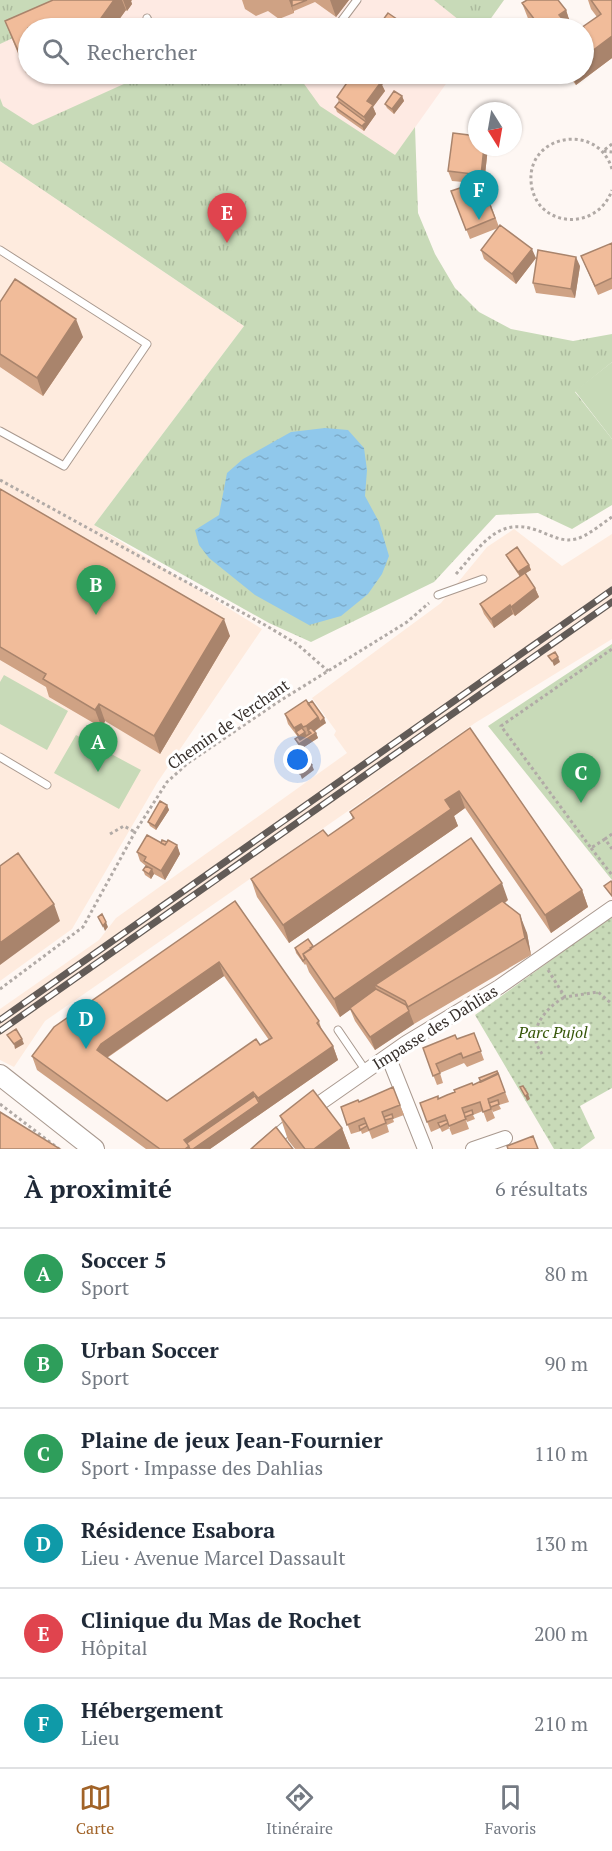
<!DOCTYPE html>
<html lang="fr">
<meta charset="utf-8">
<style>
body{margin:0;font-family:"PT Serif",serif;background:#f6f6f7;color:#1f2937}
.compass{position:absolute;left:468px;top:102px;width:54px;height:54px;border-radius:50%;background:#fff;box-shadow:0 2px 4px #0004;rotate:169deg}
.you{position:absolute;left:298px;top:760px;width:21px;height:21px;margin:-15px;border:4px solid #fff;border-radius:50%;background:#1a73e8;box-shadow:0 0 0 9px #1a73e833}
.badge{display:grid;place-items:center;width:39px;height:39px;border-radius:50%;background:#a16328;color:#fff;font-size:20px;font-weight:700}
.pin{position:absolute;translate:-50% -50px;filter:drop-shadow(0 2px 3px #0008)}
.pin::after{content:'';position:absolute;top:32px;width:21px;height:18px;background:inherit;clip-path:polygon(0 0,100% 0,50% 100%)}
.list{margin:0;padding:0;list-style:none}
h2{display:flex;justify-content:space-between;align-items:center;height:78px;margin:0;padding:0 24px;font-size:26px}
h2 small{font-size:20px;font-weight:400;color:#747a83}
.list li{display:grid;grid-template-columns:39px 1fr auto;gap:18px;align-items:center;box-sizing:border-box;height:90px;padding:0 24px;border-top:2px solid #e0e1e3}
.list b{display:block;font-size:22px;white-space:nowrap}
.list p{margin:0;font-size:20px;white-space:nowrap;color:#747a83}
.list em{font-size:20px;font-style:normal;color:#747a83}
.icon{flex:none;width:33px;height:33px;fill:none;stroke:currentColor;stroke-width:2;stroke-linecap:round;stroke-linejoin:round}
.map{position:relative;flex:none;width:612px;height:1149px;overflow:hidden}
.search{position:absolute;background:#fff;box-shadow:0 2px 4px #0004;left:18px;right:18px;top:18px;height:66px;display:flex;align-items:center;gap:15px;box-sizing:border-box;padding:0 21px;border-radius:33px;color:#747a83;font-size:22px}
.sheet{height:618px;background:#fff}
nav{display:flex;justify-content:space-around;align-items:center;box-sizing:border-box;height:84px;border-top:2px solid #e0e1e3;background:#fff;font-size:16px;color:#747a83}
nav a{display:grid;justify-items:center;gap:3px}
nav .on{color:#a16328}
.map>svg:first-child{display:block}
</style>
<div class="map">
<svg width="612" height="1149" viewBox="0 0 612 1149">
<defs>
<pattern id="grass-tufts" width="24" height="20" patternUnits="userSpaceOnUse" patternTransform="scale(1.5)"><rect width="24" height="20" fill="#c8dab8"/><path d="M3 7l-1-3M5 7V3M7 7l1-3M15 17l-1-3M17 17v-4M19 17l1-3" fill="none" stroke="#acbb9e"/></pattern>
<pattern id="park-dots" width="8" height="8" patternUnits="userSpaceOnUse" patternTransform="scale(1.5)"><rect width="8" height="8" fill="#c8dab8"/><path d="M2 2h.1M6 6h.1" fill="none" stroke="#acbb9e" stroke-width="1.8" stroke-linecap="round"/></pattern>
<pattern id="water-ripples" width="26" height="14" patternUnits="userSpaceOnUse" patternTransform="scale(1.5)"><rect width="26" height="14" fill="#90c8eb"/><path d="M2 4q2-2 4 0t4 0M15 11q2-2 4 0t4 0" fill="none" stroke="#7dacca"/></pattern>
</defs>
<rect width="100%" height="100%" fill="#fef7f3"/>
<path fill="#feebde" d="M0 161 244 326 94 525 262 629 157 783 72 929 0 981Z
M514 529 562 566 612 534V639L475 723 45 1021 14 1067 0 1060V1009L99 940 116 918 347 753 334 735 336 731 312 698 441 603 487 547Z"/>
<path fill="#feeae3" d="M0 0H504L484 28H28V74H453L261 344 244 326 0 161Z"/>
<path fill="url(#grass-tufts)" d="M0 0H95L28 28V31L0 44Z
M434 0H504L484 28H469Z
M146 74H250L302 81 320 106 395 155 415 127 418 213 435 254 455 288 479 312 511 329 573 341 612 334V362L575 392 612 439V505L572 529 538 513 496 515 434 582 311 642 269 623 94 525 244 326 0 161V98L3 106 33 125Z"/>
<path fill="url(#park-dots)" d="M612 916V1088L580 1106 595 1138 580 1149H554L475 1015Z"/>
<path fill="#c8dab8" d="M612 362V439L575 391Z
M612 644V880L488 726Z
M4 675 68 711 47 750 0 724V682Z
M76 735 141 770 119 809 54 773Z"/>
<path fill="url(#water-ripples)" d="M325 428 348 430 364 448 367 470 365 496 379 522 389 556 382 574 368 594 341 616 309 625 255 595 209 558 199 545 195 530 219 515 227 473 243 459 291 432Z"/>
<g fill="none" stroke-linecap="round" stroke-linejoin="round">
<g stroke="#a9998f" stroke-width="9">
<path id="lane" d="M147 18 152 28
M336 28 357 0
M0 250 147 344 64 466 0 431
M438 595 483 579
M0 757 47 785
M338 1030 366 1071"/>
</g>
<g stroke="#a9998f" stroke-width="16">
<path id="street" d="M388 1056 425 1149
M262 1149 300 1117 406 1043 499 987 612 908
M473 1149 505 1138"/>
</g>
<g stroke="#a9998f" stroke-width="22">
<path id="secondary" d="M0 1075 94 1149"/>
</g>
<path stroke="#b1aaa6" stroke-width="3" stroke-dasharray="3 3" stroke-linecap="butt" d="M612 144 603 151 612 152
M612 169C598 122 528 134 531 181 534 228 597 233 612 190
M0 480 265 625 297 644 328 671
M456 574C483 544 499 513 544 533 554 537 564 542 576 539 588 536 601 524 612 517
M110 834 124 826 135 832
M612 834 605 839 612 849
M605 839 591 848 501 726 612 649
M591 848 612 875
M548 970 565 997 598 992 612 1004
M0 989 83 927 135 832 167 782 188 763 278 702 407 622 429 603
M542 1054C540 1050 536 1045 536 1041 532 1023 551 1004 565 997
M0 1104 59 1149"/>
<use href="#lane" stroke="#fff" stroke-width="7"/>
<use href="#street" stroke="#fff" stroke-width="14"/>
<use href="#secondary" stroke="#fff" stroke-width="20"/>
<g stroke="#625b57" stroke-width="7">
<path id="rail" d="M0 1020 612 590
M0 1031 612 602"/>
</g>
<use href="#rail" stroke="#fff" stroke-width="4.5" stroke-dasharray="14" stroke-linecap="butt"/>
</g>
<path fill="#cfa284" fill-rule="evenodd" d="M53 0H132L131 1 132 4 127 11 126 10 113 28H28V72L26 73 12 39 5 21Z
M242 0H349L336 17 315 2 294 11V13L279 19 268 11 256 16 245 9Z
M588 0H612V58L576 85 567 74H584L597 17 591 9Z
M522 3 566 10 570 23 575 28H534L529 21Z
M353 74H391L382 85 385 91 373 107 376 114 364 131 337 112 335 107 339 102 337 97Z
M402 96 404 101 394 114 387 108 385 104Z
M477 147H488L484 184H483L499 227 536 258 516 284 484 259 481 250 498 228 470 239 451 191 474 183 452 181 448 171Z
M612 243V289L598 295 581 256Z
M580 266 575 298 536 293 533 283Z
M0 302 83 337 43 396 0 367Z
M0 489 230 636 160 754 105 721 102 728 49 697 46 687 0 660Z
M506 555 529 565 531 570 525 573 535 588 539 597 515 616 513 614 494 628 484 614 480 604 520 577 508 559Z
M285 714 326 723 315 731 318 738 301 749 297 743 295 739 298 737 288 724Z
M470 728 582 890 588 907 551 933 465 808 454 816 458 826 289 943 257 897 251 879 328 836 353 819 350 812Z
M167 805 169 810 156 830 150 826 148 822Z
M167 842 177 845 180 854 165 880 154 874 151 879 145 875 143 870 146 866 140 861 137 852 161 843Z
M508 900 505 903 527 933 531 955 414 1024 375 1050 355 1021 350 1009 340 1017 309 972 306 964 305 965 296 953 295 948 313 947Z
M235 901 319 1021 322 1031 333 1046 338 1060 210 1149H146L37 1070 32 1056ZM224 976 269 1040 167 1101 107 1058Z
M474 1033 484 1060 467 1067 464 1063 440 1073 443 1083 437 1085 423 1048 457 1039Z
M497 1071 509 1102 499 1105 501 1109 493 1112 491 1108 495 1118 487 1122 483 1111 473 1115 475 1119 467 1122 465 1118 469 1129 452 1135 448 1125 450 1128 442 1132 440 1128 431 1132 420 1103 438 1099 473 1085 481 1082Z
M393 1087 404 1115 393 1119 394 1122 387 1125 389 1132 372 1139 368 1128 369 1131 362 1134 361 1131 351 1134 341 1107 359 1102Z
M280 1116 342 1128 350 1149H295L288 1140Z"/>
<path fill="#a9846c" d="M114 0H122L126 10 113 28H94Z
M123 0H132L131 1 132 4 127 11Z
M289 0H294L292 6 294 13Z
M330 0H349L336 17Z
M566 10 572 28H564L559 15Z
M612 36V58L576 85 572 74H584V57Z
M375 74H391L382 85 385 91 373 107 376 114 364 131 362 126 366 122 364 117 367 101 379 85Z
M402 96 404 101 394 114 392 109Z
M484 147H488L484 184 481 175Z
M532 249 536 258 516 284 512 274Z
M576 257 580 266 575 298 571 289Z
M76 319 83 337 43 396 37 378Z
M529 565 531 570 520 577 518 572Z
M535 588 539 597 515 616 511 607Z
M510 605 513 614 494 628 491 619Z
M224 619 230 636 160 754 154 736Z
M558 657 560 662 554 666 552 661Z
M99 704 105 721 102 728 95 710Z
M318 717 321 726 311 734 308 730 310 735H309L306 726Z
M324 718 326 723 321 726 320 722Z
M301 724 304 732H305L307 736 300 741 294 728Z
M316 733 318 738 301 749 299 744Z
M312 765 314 770 302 779 300 774Z
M459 791 465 808 454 816 458 826 289 943 283 925 445 800Z
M167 805 169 810 156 830 155 826Z
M177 845 180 854 165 880 161 871Z
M152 869 154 874 151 879 149 874Z
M502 883 508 900 381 989 375 985 377 991 340 1017 334 999Z
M582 890 588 907 551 933 545 915Z
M54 904 60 921 0 965V943Z
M520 915 527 933 531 955 525 938Z
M106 922 108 927 105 931 103 926Z
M219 962 224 976 106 1058 97 1050 101 1044Z
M409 1011 414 1024 375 1050 370 1037Z
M22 1039 24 1044 15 1049 14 1044Z
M333 1046 338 1060 210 1149H185L184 1140 253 1092 258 1104 259 1103 258 1098Z
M528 1094 530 1099 527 1101 525 1096Z
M342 1128 350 1149H314Z"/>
<path fill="#f1bc9a" stroke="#a9846c" stroke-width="1.5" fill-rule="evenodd" d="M53 0H114L94 28H28V51L20 55 5 21Z
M292 0H307L292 6Z
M527 0H558L566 10 559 15 570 28H541L522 3Z
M591 0H612V36L584 57V28H581L601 14Z
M388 13 410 28H377Z
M570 23 575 28H570L567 25Z
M353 74H370L381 82 367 101 373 105 364 117 337 97Z
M394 91 402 96 392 109 385 104Z
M339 102 366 122 362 126 335 107Z
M453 133 477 136V147H484L481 175 448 171Z
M481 181 495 218 466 230 451 191Z
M500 225 532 249 512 274 481 250Z
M612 243V278L595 286 581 256Z
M538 250 576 257 571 289 533 283Z
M15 279 76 319 37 378 0 354V302Z
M0 489 224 619 154 736 99 704 95 710 43 679 46 674 0 647Z
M517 547 529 565 518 572 506 555Z
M525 573 535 588 511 607 510 605 491 619 480 604Z
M555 652 558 657 552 661 548 656Z
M306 700 318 717 306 726 303 727 301 724 294 728 285 714Z
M312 701 324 718 320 722 318 717 308 704Z
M302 728 305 732 299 736 296 732Z
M311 728 316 733 299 744 295 739 298 737 300 740 311 733 308 730Z
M470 728 582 890 545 915 459 791 445 800 451 809 283 925 251 879 323 830 328 836 354 818 350 812Z
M308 761 312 765 300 774 297 769Z
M160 801 167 805 155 826 148 822Z
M147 835 165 845 168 840 177 845 161 871 144 861 146 857 137 852Z
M471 838 502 883 334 999 303 954Z
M162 840 167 842 165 845 161 843Z
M18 853 54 904 0 943V866Z
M146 866 152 869 149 874 143 870Z
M611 881 612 883V896L604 886Z
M235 901 319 1021 317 1023 333 1046 258 1098 253 1092 184 1140 189 1146 185 1149H160L32 1056 54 1027ZM219 962 272 1038 260 1045 256 1039 167 1101 97 1050 101 1044Z
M502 901 520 915 525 938 408 1007 405 1001 375 985Z
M102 914 106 922 103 926 98 917Z
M308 939 313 946 310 948 311 949 303 954 305 959 303 961 295 948Z
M376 989 406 1005 409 1011 370 1037 350 1008Z
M16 1029 22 1039 14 1044 7 1035Z
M474 1033 481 1051 463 1058 461 1053 436 1064 440 1073 433 1076 423 1048 455 1035 457 1039Z
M497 1071 498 1074 481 1082 479 1078Z
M498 1073 505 1092 488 1099 491 1109 483 1112 480 1102 462 1108 466 1119 449 1126 445 1115 427 1122 420 1103 438 1096V1099L447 1095 455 1092 454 1090 472 1083 473 1085Z
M523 1086 528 1094 525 1096 520 1087Z
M393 1087 400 1105 382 1112 386 1123 369 1130 364 1118 347 1125 341 1107 358 1100 359 1102Z
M313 1090 342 1128 314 1149H305L280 1116Z
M255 1096 259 1103 193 1149H190L187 1143Z
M498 1100 499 1104 491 1107 489 1103Z
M472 1110 473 1114 465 1117 464 1113Z
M0 1112 60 1149H0Z
M392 1114 393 1118 385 1120 384 1117Z
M447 1120 448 1123 440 1127 438 1123Z
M366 1123 367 1126 360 1130 359 1126Z
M276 1127 293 1149H251Z
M533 1136 538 1149H508L507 1146Z"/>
<g text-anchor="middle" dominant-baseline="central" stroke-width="6" stroke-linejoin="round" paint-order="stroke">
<g font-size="16" fill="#362f2b" stroke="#fff">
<text transform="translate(228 724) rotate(-35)">Chemin de Verchant</text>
<text transform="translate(435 1027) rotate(-32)">Impasse des Dahlias</text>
</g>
<g font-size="16" font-style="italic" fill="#375709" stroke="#fff">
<text x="553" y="1032">Parc Pujol</text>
</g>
</g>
</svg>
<svg class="compass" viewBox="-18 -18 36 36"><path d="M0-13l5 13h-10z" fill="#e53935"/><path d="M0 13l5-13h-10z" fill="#747a83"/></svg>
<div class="you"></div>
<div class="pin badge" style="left:98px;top:772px;background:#2e9e5b">A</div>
<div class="pin badge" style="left:96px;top:615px;background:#2e9e5b">B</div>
<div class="pin badge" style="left:581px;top:803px;background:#2e9e5b">C</div>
<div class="pin badge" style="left:86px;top:1049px;background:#0f9aa8">D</div>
<div class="pin badge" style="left:227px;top:243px;background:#e0444e">E</div>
<div class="pin badge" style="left:479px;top:220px;background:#0f9aa8">F</div>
<div class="search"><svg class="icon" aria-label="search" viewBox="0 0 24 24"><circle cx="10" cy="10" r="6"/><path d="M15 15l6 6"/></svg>Rechercher</div>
</div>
<section class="sheet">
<h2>À proximité<small>6 résultats</small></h2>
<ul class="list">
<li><span class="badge" style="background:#2e9e5b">A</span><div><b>Soccer 5</b><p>Sport</p></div><em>80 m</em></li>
<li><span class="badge" style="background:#2e9e5b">B</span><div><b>Urban Soccer</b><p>Sport</p></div><em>90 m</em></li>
<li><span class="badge" style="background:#2e9e5b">C</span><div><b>Plaine de jeux Jean-Fournier</b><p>Sport · Impasse des Dahlias</p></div><em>110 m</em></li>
<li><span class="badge" style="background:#0f9aa8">D</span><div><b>Résidence Esabora</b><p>Lieu · Avenue Marcel Dassault</p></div><em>130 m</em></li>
<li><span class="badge" style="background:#e0444e">E</span><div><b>Clinique du Mas de Rochet</b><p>Hôpital</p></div><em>200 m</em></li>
<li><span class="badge" style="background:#0f9aa8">F</span><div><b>Hébergement</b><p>Lieu</p></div><em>210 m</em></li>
</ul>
</section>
<nav>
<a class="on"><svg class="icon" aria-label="map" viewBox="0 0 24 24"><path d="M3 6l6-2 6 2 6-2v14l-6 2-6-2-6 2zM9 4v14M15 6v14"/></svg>Carte</a>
<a><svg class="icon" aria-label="directions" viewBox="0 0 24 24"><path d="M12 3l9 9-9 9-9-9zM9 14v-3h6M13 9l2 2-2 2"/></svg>Itinéraire</a>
<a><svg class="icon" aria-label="saved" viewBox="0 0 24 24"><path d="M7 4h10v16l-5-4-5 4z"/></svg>Favoris</a>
</nav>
